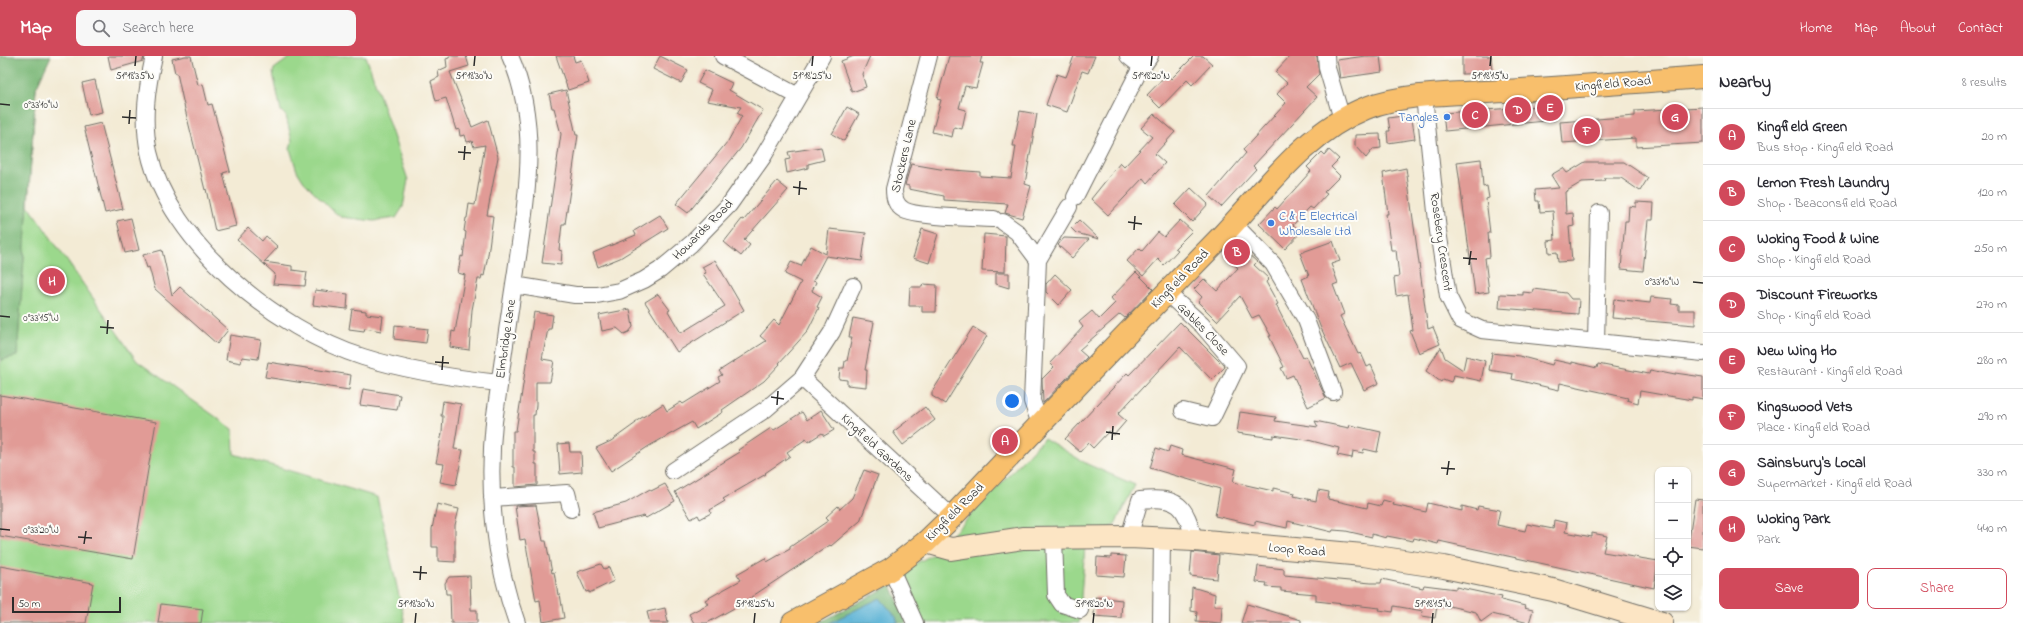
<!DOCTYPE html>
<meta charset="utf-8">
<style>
body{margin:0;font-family:"Indie Flower",sans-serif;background:#f7f7f7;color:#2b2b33}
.controls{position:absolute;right:12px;bottom:12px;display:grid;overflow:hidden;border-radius:8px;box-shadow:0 1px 3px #0004}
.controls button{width:36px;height:36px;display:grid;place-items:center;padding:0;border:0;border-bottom:1px solid #e1e1e2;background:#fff;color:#2b2b33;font:20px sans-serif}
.scale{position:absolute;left:12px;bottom:10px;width:109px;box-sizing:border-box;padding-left:4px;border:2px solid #2b2b2b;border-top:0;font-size:11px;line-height:14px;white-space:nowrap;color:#2b2b2b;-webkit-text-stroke:3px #fdfcf7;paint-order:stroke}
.you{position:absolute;left:1012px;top:345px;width:14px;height:14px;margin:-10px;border:3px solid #fff;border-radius:50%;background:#1a73e8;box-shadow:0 0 0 6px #1a73e833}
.badge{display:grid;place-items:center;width:26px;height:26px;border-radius:50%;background:#d1495b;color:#fff;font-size:13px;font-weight:700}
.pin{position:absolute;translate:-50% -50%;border:2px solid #fff;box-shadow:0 1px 4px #0006}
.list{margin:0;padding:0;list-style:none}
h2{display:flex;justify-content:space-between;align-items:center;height:52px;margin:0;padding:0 16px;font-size:17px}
h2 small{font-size:13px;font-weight:400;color:#7c7c81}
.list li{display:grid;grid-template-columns:26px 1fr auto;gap:12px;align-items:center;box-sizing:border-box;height:56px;padding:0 16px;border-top:1px solid #e1e1e2}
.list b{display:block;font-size:15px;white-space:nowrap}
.list p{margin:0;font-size:13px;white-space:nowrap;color:#7c7c81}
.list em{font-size:13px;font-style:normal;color:#7c7c81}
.actions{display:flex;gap:8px;padding:12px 16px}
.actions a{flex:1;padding:9px 0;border:1px solid #d1495b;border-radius:8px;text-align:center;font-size:14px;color:#d1495b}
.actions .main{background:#d1495b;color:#fff}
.icon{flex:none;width:22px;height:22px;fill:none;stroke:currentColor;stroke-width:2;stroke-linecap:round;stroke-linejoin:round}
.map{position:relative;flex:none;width:1703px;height:567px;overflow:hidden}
header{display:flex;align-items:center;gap:24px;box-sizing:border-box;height:56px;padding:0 20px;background:#d1495b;color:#fff}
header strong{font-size:19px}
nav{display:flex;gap:22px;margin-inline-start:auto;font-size:14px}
.search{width:280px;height:36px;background:#f7f7f7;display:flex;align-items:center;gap:10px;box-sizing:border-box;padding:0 14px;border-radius:8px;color:#7c7c81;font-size:15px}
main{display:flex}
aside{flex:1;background:#fff}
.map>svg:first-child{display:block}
</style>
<header>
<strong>Map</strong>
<div class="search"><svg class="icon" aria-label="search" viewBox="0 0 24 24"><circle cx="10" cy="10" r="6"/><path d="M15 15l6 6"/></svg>Search here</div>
<nav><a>Home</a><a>Map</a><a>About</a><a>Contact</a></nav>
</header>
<main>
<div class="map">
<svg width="1703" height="567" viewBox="0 0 1703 567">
<rect width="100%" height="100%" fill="#fdfcf7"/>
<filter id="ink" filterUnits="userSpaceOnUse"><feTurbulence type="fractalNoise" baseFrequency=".025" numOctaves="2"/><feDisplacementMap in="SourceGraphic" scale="8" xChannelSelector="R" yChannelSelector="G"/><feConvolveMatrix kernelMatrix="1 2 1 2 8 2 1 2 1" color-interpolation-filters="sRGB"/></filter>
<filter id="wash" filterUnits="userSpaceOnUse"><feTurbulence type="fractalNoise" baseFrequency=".012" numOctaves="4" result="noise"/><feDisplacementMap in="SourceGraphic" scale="16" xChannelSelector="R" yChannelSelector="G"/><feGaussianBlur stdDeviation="0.9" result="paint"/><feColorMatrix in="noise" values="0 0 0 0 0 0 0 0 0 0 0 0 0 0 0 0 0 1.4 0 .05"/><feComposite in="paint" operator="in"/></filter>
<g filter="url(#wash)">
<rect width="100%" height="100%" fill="#f3ebd5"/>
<path fill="#9bd88c" stroke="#63825c" d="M292 0H366L408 124 403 151 396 162 374 165 341 161 332 154 304 126 297 115 290 93 292 85 286 60 281 55 273 17 274 13Z
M36 32 28 149 137 305 233 373 234 398 377 441 405 567H0V304L17 300Z
M1044 382 1087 408 1135 429 1115 468 1085 489 1079 567 1050 566 921 567 903 514 934 498Z"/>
<path fill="#7cb878" stroke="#547252" d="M0 0H51L36 32 17 300 0 304Z
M891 529 907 567H819Z"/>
<path fill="#57b0d4" stroke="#416e80" d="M880 542 896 561 898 567H829Z"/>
<g id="blocks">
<path fill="#e19b96" d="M108 0H144L143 5 111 14Z
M185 0H191L198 29 203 28 208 49 212 48 230 115 223 117 236 170 215 175 206 133 205 134 183 45 177 17H175L172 3Z
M449 0H466L469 10 450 16 472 71 488 64 498 101 487 159 493 160 488 199 484 220 482 219 481 223H478L472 254 469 294 450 291 452 275 455 276 465 219 458 217 461 200 463 201 466 176 464 175 466 162H467L469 148 475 149 485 89 474 91 472 85 467 86 465 79 460 80 459 73 456 74 446 42 436 45 431 25 439 21 438 15 447 11 446 3 449 2Z
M556 0H573L575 6 581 4 589 27 568 34Z
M660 0 688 14 681 27 653 13Z
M854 0H870L862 18 866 31 852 36 841 5Z
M949 0H982L980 7H983L976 32 965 30 959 52 966 54 962 73 954 71 952 81 932 76 941 44 937 43Z
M1074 0H1095L1088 17 1082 15 1067 56 1046 49 1057 18 1066 21Z
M1194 0H1203L1212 8 1192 29 1187 24 1160 52 1147 39 1167 18 1171 23Z
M1290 0H1317L1319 18 1306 31 1317 41 1253 110 1256 113 1221 151 1209 140 1246 97 1243 94 1286 47 1277 38 1287 27 1275 16Z
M1365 0H1380L1382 16 1340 22 1337 4Z
M1462 0H1491L1492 17 1462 18Z
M705 14 732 27 729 34 763 54 741 92 688 157 676 148 728 85 742 60 737 57 741 51 707 45 712 34 698 27Z
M95 24 102 56 89 59 82 27Z
M566 34 576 79H578L565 168H562L559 194 562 195 561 209 542 207 561 78 554 52H552L549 38Z
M1555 49V64L1445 75 1443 57Z
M847 51 859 58 844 85 832 78Z
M1703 51V87L1636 91V82L1562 87 1560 66 1635 60V55Z
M1020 55 1037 58 1025 128 1031 130 1022 162 1005 157 1008 148 944 144V140L909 133V130L905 129 911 108 940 113 980 116V120L1011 122 1016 90H1013Z
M1154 58 1175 76 1155 98 1165 107 1147 127 1143 122 1108 159 1091 143 1120 107 1124 111 1152 81 1141 72Z
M1403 60 1404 64 1412 63 1415 83 1388 87 1387 75H1390L1388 62Z
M101 67 123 153 105 157 84 71Z
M1380 78 1381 92 1373 93 1366 102 1355 90V79Z
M821 91 824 104 808 108V112L787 117 785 104 790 103 788 96Z
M1329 94 1339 103 1331 111 1340 120 1324 136 1327 138 1313 153 1310 151 1293 169 1301 176 1285 193 1259 168 1275 151 1277 153 1311 115 1307 111 1322 96 1325 99Z
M1481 103 1483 131 1487 130 1489 142 1486 143 1490 177H1488L1490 201 1485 202 1489 236 1475 238 1457 106Z
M1585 106H1624L1648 122 1640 135 1621 122H1605L1604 125 1582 126 1565 136 1566 158 1573 157 1574 170 1569 171 1572 205 1558 206 1557 196 1549 197 1548 185 1555 184 1553 155 1540 156 1539 145H1536L1535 134 1559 132 1551 119 1563 112 1567 117Z
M1406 112 1428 273 1433 271 1440 288 1419 297 1410 275 1413 274 1408 238 1396 240 1394 222 1399 221 1396 194H1391L1386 158H1388L1383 117Z
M777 125 788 134 744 184 750 189 741 200 724 186 742 163 744 164Z
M1191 132 1208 148 1192 166 1175 149Z
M1636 146 1654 147 1653 164H1648L1643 215 1621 213 1625 165H1628L1629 150 1636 151Z
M660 159 668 172 620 202 598 211 593 197 636 179 634 175Z
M131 162 139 194 125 197 117 165Z
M1079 164 1099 183 1076 177 1071 172Z
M1180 164 1192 175 1175 192 1178 194 1164 209 1158 203 1143 220 1127 205 1139 192 1142 195 1158 176 1164 181Z
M248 172 262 185 266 180 278 191 264 206 292 210V214L307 216 305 230 273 228 275 218 237 184Z
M829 173 866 177 862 205 826 200 813 225 816 226 812 235 822 241 817 251 819 252 807 276 779 307 780 308 764 325 722 354 723 356 696 373 692 366 649 390 611 415 596 392 611 385 636 367 635 366 663 348 667 355 681 346 683 348 720 325 718 321 722 319 719 315 766 285 760 280 774 264 779 269 801 226 785 218 791 206 801 210 811 190 826 198Z
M922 173 938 178 929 207 913 202Z
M984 178 1006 180 1005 216 982 215Z
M1064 182 1089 183 1072 202 1058 189Z
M1333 185 1340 205 1331 208 1338 227 1333 229 1344 258 1340 260 1358 298 1361 297 1367 311 1371 309 1379 327 1364 334 1351 307 1340 312 1320 270 1302 223 1309 220 1300 197Z
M1237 188 1257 206 1254 209 1269 223 1266 226 1278 248 1276 249 1303 302 1306 300 1326 342 1308 351 1293 319 1286 322 1281 312 1284 311 1269 280H1271L1259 259 1252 262 1240 240 1217 265 1198 246 1202 241 1194 233 1204 223 1217 235 1238 212 1225 200Z
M162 194 172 239 180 231 228 274 217 288 155 233 149 211 147 212 143 199Z
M715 204 744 254 677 296 645 246 658 238 670 254 668 255 681 277 725 250 703 218 706 217 702 211Z
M1136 216 1153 233 1125 262 1120 258 1079 294 1087 301 1043 347 1042 323 1054 311 1050 307 1083 271 1079 266 1092 255 1099 263 1115 247 1111 242Z
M996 217H1009V232L996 228Z
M1055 218 1072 234 1059 249 1046 236V228Z
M923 228 937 229 936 256H922V250H909L910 231H922Z
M1534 233 1566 237 1571 243H1579L1578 258 1499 252 1500 238 1523 239V236L1533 237Z
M315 234 348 238 347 253 313 249Z
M1651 241 1672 243 1671 248 1679 249V254H1695V269L1612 262 1614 243 1650 247Z
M352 253 366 255V258L383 260 381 275 365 272 364 275 349 273Z
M630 253 633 271 629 276 624 278 617 272 602 275 599 259Z
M534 256 553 259 551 273H548L542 303 554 305 550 326H536V349L535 359H533V396H535V408H537V429L515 431V411H513V375H516Z
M853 262 874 266 865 314H867L866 331 847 329V324L839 323 840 312H844L845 305H847L852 281H849Z
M1180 266 1225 311 1212 324 1180 291 1118 358 1126 365 1114 379 1109 375 1093 392 1088 387 1080 396 1065 383 1127 317 1129 319Z
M395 269 428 273 426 287 394 283Z
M973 271 987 280 945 348 932 340V336Z
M230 279 261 284 258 303 242 301 241 307 226 304Z
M1441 291 1445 302 1463 314 1466 300 1485 305 1481 325 1454 319 1451 326 1443 323 1441 326 1426 315Z
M1492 297 1519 300 1552 309 1554 304 1572 308V306L1597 312 1598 308 1649 318 1650 314 1675 319V317L1703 321V343L1692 341V344L1640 335 1638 347 1627 344 1628 342 1560 327 1559 334 1512 323 1513 318 1489 314Z
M268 306 351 319 349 334 265 321Z
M363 333 400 339 397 354 360 349Z
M0 339 156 366 133 503 0 480Z
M443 345 461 348 454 393 463 394 456 429 440 426 444 408 436 407 442 377 443 360H441Z
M925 351 935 364 903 389 893 376Z
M821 354 834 374 824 380 822 377 808 386 806 383 787 396 790 400 765 417 766 418 723 443 725 445 710 454 711 457 700 463 698 459 691 463 675 436 740 396 738 394 771 372 774 374 802 356 807 364Z
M1240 356 1276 361 1275 365 1318 371 1315 365 1349 372 1350 369 1381 376 1377 396 1364 393 1363 397 1353 395 1352 402 1337 399 1339 392 1308 384 1273 379V382L1237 377Z
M569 387 570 396H581L582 416 560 418 558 388Z
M1170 390 1182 394 1181 399 1236 413 1233 426 1273 435V432L1295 437 1294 440 1316 445 1318 434 1329 436 1328 443 1367 452 1368 447 1381 450 1383 444 1394 447 1393 449 1426 456 1428 447 1462 455V450L1477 454 1478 450 1500 454 1497 469 1525 475 1527 468 1553 473 1554 464 1567 467 1565 476 1592 481V477L1607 480 1603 496 1658 505 1654 532 1439 485 1438 488 1414 482 1413 485 1387 480 1386 482 1372 478V481L1346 475 1333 474 1332 476 1288 465 1287 472 1255 465V469L1215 460 1220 433 1150 412 1156 392 1168 396Z
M864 414 878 419 860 465 831 490 830 489 736 551 707 567H694L689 558 708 548 705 544 741 524 737 518 765 502 767 506 790 493V491L829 464 826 461 838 450 840 453 852 442Z
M665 428 675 445 646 462 644 460 598 472 593 456 626 447 650 433 651 435Z
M1695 443 1703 444V492L1688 490Z
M437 448 459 453 455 469V506L438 505V491H432V473Z
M536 449 543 485H546L552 517 554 516 558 539 560 538 564 562 543 566 540 544 536 545 525 483 520 484 515 450Z
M1192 496 1219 499 1217 523 1190 520Z
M1111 499 1126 500 1124 521 1096 519 1097 501 1111 502Z
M601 508 604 513 609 511 614 525 589 537V535L586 536 577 516Z
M0 510 93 527 86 567H0Z
M1258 510 1284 513V519L1371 527H1381L1382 523 1423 532 1424 529 1456 533V531L1502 541 1501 544 1525 550 1524 552 1533 554 1529 567 1492 558 1481 566 1476 556 1449 550V552L1437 550 1435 562 1422 560 1423 555 1394 550 1393 556 1379 554 1380 552 1316 545V538L1281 535V532L1266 531 1267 527 1256 526Z
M470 520 471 554H477V567H451L450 538H446L445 527 449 521Z
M1192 531 1215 538 1214 550H1222L1221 567 1196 565 1197 556 1191 555Z
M1095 541 1122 544 1121 562 1094 560Z
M161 548 203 553 201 567H158Z
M1247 548 1301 564V567H1241Z
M665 552 668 567H650L647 556Z"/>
</g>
</g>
<g filter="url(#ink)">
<use href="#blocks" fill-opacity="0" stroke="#716e66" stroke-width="1"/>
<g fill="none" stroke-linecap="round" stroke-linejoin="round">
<g stroke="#716e66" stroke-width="18">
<path id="minor" d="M154 0C147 31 142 64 149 96 169 187 277 274 363 301 407 315 454 322 499 327
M510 0C541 70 526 143 516 215 508 266 501 316 494 366 487 432 494 504 517 567
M723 0 798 40
M929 0 894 133C894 141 895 149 904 154 915 161 977 162 994 163
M1128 0 1142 11
M1326 0 1327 12 1342 63
M1424 40 1438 175 1448 240 1460 264 1482 274 1703 297
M1075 141 1138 17 1150 0
M1003 166 1017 176 1038 204 1032 345 1040 368
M1234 168 1273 208 1306 264 1333 336
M1038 204 1069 151
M514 229 575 239H597L619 235 644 224 660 214 691 188 729 149 763 101 822 0
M1167 237 1202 269 1237 310 1212 362 1183 355
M1596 286 1599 157
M802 322 952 461
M673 415 766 353 802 322 832 276 853 230
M492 442 567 437 571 453
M1129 481 1140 444C1178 440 1186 449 1194 484
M1054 482 1056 539 1062 548 1080 554
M891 513 915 567
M1161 567 1162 482"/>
</g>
<g stroke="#716e66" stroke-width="24">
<path id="secondary" d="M926 486 951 493 1023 482 1129 481 1194 484 1363 499 1444 511 1553 534 1662 567"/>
</g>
<g stroke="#716e66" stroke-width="24">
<path id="primary" d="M793 567 891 513 926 486 952 461C1039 369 1127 277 1216 186 1262 139 1303 77 1366 52 1407 36 1461 38 1504 35 1571 31 1637 26 1703 21"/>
</g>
<use href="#minor" stroke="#fff" stroke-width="16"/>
<use href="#secondary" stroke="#fce5c4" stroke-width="22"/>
<use href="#primary" stroke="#f8bf6c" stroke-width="22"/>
</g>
</g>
<path fill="none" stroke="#2b2b2b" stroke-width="1.5" d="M135 10 136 0M474 10 475 0M812 10 813 0M1151 10 1152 0M1490 10 1491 0M0 48 10 49M122 61 136 62M129 68 130 54M458 96 471 97M464 104 465 90M793 131 807 133M799 139 800 125M1128 166 1142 168M1134 174 1135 160M1463 202 1477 203M1469 209 1471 195M1693 226 1703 227M0 260 10 261M100 271 114 272M107 278 108 264M435 306 449 307M442 314 443 300M771 341 784 343M777 349 778 335M1106 376 1120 378M1112 384 1113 370M1441 412 1455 413M1447 419 1449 405M0 473 10 474M78 481 92 482M84 488 86 475M413 516 427 517M420 524 421 510M415 567 416 557M754 567 755 557M1093 567 1094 557M1432 567 1433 557"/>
<g fill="#3f7fe0" stroke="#fdfcf7" stroke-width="1.5">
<circle cx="1447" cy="61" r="4"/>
<circle cx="1271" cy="167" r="4"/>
</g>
<g text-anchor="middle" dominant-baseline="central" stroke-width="4" stroke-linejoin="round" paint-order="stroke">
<g font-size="13" fill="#2b2b2b" stroke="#fdfcf7">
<text transform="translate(1613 28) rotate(-5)">Kingfield Road</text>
<text transform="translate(904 100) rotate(-77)">Stockers Lane</text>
<text transform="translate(703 174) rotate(-45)">Howards Road</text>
<text transform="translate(1441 186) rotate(82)">Rosebery Crescent</text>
<text transform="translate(1180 223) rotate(-46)">Kingfield Road</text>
<text transform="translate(1203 273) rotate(46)">Gables Close</text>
<text transform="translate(506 283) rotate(-82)">Elmbridge Lane</text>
<text transform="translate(877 392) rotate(43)">Kingfield Gardens</text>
<text transform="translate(955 456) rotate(-45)">Kingfield Road</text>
<text transform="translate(1297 494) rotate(5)">Loop Road</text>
</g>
<g font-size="13" fill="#366cbe" stroke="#fdfcf7" text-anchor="end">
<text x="1439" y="61">Tangles</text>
<text x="1279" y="160" text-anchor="start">C &amp; E Electrical<tspan x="1279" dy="15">Wholesale Ltd</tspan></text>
</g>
</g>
<g font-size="10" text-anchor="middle" fill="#2b2b2b" stroke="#fdfcf7" stroke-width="4" stroke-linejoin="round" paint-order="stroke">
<text x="135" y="23">51°18'35"N</text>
<text x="474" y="23">51°18'30"N</text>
<text x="812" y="23">51°18'25"N</text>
<text x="1151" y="23">51°18'20"N</text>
<text x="1490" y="23">51°18'15"N</text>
<text x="41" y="52">0°33'10"W</text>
<text x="1662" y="229">0°33'10"W</text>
<text x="41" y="265">0°33'15"W</text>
<text x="41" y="477">0°33'20"W</text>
<text x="416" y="551">51°18'30"N</text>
<text x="755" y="551">51°18'25"N</text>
<text x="1094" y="551">51°18'20"N</text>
<text x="1433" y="551">51°18'15"N</text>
</g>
</svg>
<div class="controls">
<button>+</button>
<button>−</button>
<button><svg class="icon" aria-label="locate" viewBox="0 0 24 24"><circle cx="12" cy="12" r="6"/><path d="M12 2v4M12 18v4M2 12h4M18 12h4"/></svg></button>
<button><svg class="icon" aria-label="layers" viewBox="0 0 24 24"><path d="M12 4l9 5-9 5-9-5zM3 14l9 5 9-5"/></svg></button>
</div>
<div class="scale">50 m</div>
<div class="you"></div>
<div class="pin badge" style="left:1005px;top:385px">A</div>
<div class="pin badge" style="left:1237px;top:196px">B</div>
<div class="pin badge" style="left:1475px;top:59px">C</div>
<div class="pin badge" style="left:1518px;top:54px">D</div>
<div class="pin badge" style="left:1550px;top:52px">E</div>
<div class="pin badge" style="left:1587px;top:75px">F</div>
<div class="pin badge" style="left:1675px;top:61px">G</div>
<div class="pin badge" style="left:52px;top:225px">H</div>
</div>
<aside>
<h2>Nearby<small>8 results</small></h2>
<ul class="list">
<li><span class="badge">A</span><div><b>Kingfield Green</b><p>Bus stop · Kingfield Road</p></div><em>20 m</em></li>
<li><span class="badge">B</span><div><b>Lemon Fresh Laundry</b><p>Shop · Beaconsfield Road</p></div><em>120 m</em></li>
<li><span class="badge">C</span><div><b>Woking Food &amp; Wine</b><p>Shop · Kingfield Road</p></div><em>250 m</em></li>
<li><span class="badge">D</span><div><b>Discount Fireworks</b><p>Shop · Kingfield Road</p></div><em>270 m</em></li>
<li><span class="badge">E</span><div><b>New Wing Ho</b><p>Restaurant · Kingfield Road</p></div><em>280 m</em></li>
<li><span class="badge">F</span><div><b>Kingswood Vets</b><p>Place · Kingfield Road</p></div><em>290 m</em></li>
<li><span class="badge">G</span><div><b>Sainsbury's Local</b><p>Supermarket · Kingfield Road</p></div><em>330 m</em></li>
<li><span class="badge">H</span><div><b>Woking Park</b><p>Park</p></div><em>440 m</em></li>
</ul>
<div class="actions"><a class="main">Save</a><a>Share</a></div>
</aside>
</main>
